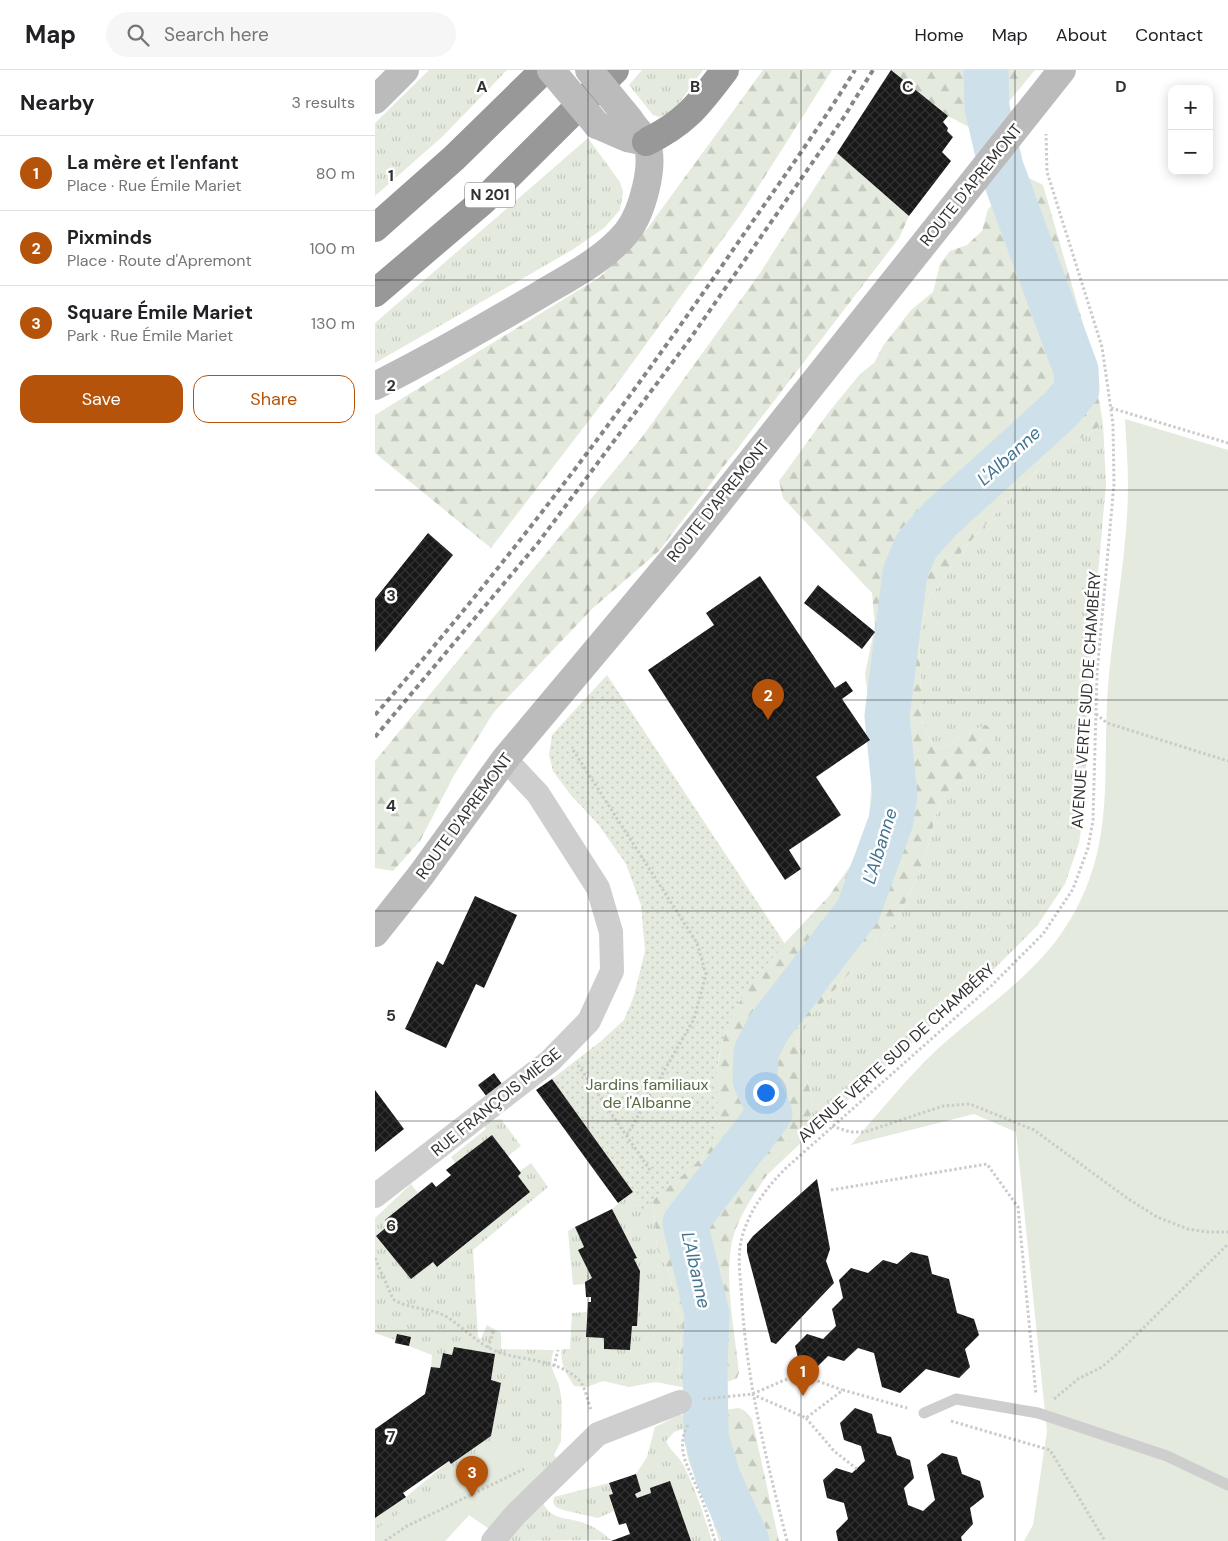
<!DOCTYPE html>
<meta charset="utf-8">
<style>
body{margin:0;font-family:"DM Sans",sans-serif;background:#f6f6f6;color:#202124}
.controls{position:absolute;right:15px;top:15px;display:grid;overflow:hidden;border-radius:10px;box-shadow:0 2px 12px #0003}
.controls button{width:45px;height:45px;display:grid;place-items:center;padding:0;border:0;border-bottom:1px solid #e0e0e0;background:#fff;color:#202124;font:25px sans-serif}
.you{position:absolute;left:390px;top:1022px;width:18px;height:18px;margin:-12px;border:4px solid #fff;border-radius:50%;background:#1a73e8;box-shadow:0 0 0 8px #1a73e833}
.badge{display:grid;place-items:center;width:32px;height:32px;border-radius:50%;background:#b45309;color:#fff;font-size:16px;font-weight:700}
.pin{position:absolute;translate:-50% -41px;filter:drop-shadow(0 1px 2px #0008)}
.pin::after{content:'';position:absolute;top:26px;width:18px;height:15px;background:inherit;clip-path:polygon(0 0,100% 0,50% 100%)}
.list{margin:0;padding:0;list-style:none}
h2{display:flex;justify-content:space-between;align-items:center;height:65px;margin:0;padding:0 20px;font-size:21px}
h2 small{font-size:16px;font-weight:400;color:#757577}
.list li{display:grid;grid-template-columns:32px 1fr auto;gap:15px;align-items:center;box-sizing:border-box;height:75px;padding:0 20px;border-top:1px solid #e0e0e0}
.list b{display:block;font-size:19px;white-space:nowrap}
.list p{margin:0;font-size:16px;white-space:nowrap;color:#757577}
.list em{font-size:16px;font-style:normal;color:#757577}
.actions{display:flex;gap:10px;padding:15px 20px}
.actions a{flex:1;padding:11px 0;border:1px solid #b45309;border-radius:15px;text-align:center;font-size:18px;color:#b45309}
.actions .main{background:#b45309;color:#fff}
.icon{flex:none;width:28px;height:28px;fill:none;stroke:currentColor;stroke-width:2;stroke-linecap:round;stroke-linejoin:round}
.map{position:relative;flex:none;width:853px;height:1471px;overflow:hidden}
header{display:flex;align-items:center;gap:30px;box-sizing:border-box;height:70px;padding:0 25px;background:#fff;border-bottom:1px solid #e0e0e0}
header strong{font-size:24px}
nav{display:flex;gap:28px;margin-inline-start:auto;font-size:18px}
.search{width:350px;height:45px;background:#f6f6f6;display:flex;align-items:center;gap:12px;box-sizing:border-box;padding:0 18px;border-radius:28px;color:#757577;font-size:19px}
main{display:flex}
aside{flex:1;background:#fff}
.map>svg:first-child{display:block}
</style>
<header>
<strong>Map</strong>
<div class="search"><svg class="icon" aria-label="search" viewBox="0 0 24 24"><circle cx="10" cy="10" r="6"/><path d="M15 15l6 6"/></svg>Search here</div>
<nav><a>Home</a><a>Map</a><a>About</a><a>Contact</a></nav>
</header>
<main>
<aside>
<h2>Nearby<small>3 results</small></h2>
<ul class="list">
<li><span class="badge">1</span><div><b>La mère et l'enfant</b><p>Place · Rue Émile Mariet</p></div><em>80 m</em></li>
<li><span class="badge">2</span><div><b>Pixminds</b><p>Place · Route d'Apremont</p></div><em>100 m</em></li>
<li><span class="badge">3</span><div><b>Square Émile Mariet</b><p>Park · Rue Émile Mariet</p></div><em>130 m</em></li>
</ul>
<div class="actions"><a class="main">Save</a><a>Share</a></div>
</aside>
<div class="map">
<svg width="853" height="1471" viewBox="0 0 853 1471">
<defs>
<pattern id="grass-tufts" width="24" height="20" patternUnits="userSpaceOnUse" patternTransform="scale(1.25)"><rect width="24" height="20" fill="#e4eadd"/><path d="M3 7l-1-3M5 7V3M7 7l1-3M15 17l-1-3M17 17v-4M19 17l1-3" fill="none" stroke="#c4c9be"/></pattern>
<pattern id="forest-firs" width="22" height="20" patternUnits="userSpaceOnUse" patternTransform="scale(1.25)"><rect width="22" height="20" fill="#e4eadd"/><path d="M5 1l3.5 6h-7zM16 11l3.5 6h-7z" fill="#c4c9be"/></pattern>
<pattern id="garden-dots" width="8" height="8" patternUnits="userSpaceOnUse" patternTransform="scale(1.25)"><rect width="8" height="8" fill="#e4eadd"/><path d="M2 2h.1M6 6h.1" fill="none" stroke="#c4c9be" stroke-width="1.8" stroke-linecap="round"/></pattern>
<pattern id="building-cross-hatch" width="8" height="8" patternUnits="userSpaceOnUse" patternTransform="scale(1.25)"><rect width="8" height="8" fill="#181818"/><path d="M0 0l8 8M0 8l8-8" fill="none" stroke="#313131"/></pattern>
</defs>
<rect width="100%" height="100%" fill="#fff"/>
<path fill="url(#grass-tufts)" d="M54 0H132L68 66 0 126V53Z
M267 0H328L300 39 285 47 278 45 254 15Z
M213 68 245 112 248 122 245 140 229 158 197 180 0 293V253Z
M728 354 731 414 713 617 710 735 704 773 690 814 662 856 611 907 448 1052 392 1105 387 1102 436 1045 438 1032 421 969 431 951 521 852 548 794 561 745 571 723 619 682 600 659 567 679 558 676 547 650 544 568 553 530 591 476 640 422 679 385Z
M126 1049 146 1076 133 1086 117 1065 80 1093 76 1087 111 1059 108 1052Z
M156 1093 173 1117 98 1180 103 1267 106 1269 112 1255 126 1263V1279L179 1280C172 1299 181 1302 185 1320 188 1336 186 1355 186 1371L179 1385 181 1387 182 1393 168 1433C177 1451 193 1447 209 1453 220 1457 228 1463 236 1470L133 1471 94 1445 70 1471H0V1448L31 1427 74 1391 76 1394 116 1366 126 1314 116 1310 120 1284 80 1277 77 1285 68 1283 65 1298 56 1297 57 1285 34 1276 20 1273V1270L0 1263V1148L36 1114 43 1123 10 1150 14 1155 1 1166 36 1209 58 1192 63 1197 155 1122 143 1106 146 1103 145 1101Z
M258 1122 268 1141 278 1128 282 1179 297 1208 295 1228 307 1249 304 1292 306 1317 281 1312 254 1317 228 1311 212 1317 199 1316C192 1305 184 1293 187 1279H195L197 1243 212 1242 211 1267 229 1268V1279L255 1280 257 1256H262L265 1201 259 1189 261 1188 237 1139Z
M200 1157 209 1177 203 1180 217 1208 213 1210 211 1214 198 1215 193 1161Z
M326 1343 321 1354 326 1380 329 1385V1396L342 1421 346 1471H344C339 1456 335 1440 329 1426 314 1389 303 1386 321 1345Z
M304 1345H315L308 1359 299 1362 291 1371C295 1381 304 1386 309 1396 321 1420 329 1446 337 1471H316L275 1419 276 1423 262 1428 260 1424 266 1421 261 1404 272 1387 280 1357Z
M234 1413 238 1424 234 1426 239 1441 223 1448 188 1440 181 1437 178 1432 179 1427Z"/>
<path fill="url(#forest-firs)" d="M388 0H457L368 141 242 314 116 478 0 383V345L225 207 272 159Z
M516 0H660L607 64 573 46Z
M462 83 534 146 524 168 284 481 217 539 119 642 78 707 45 771 18 801 0 798V691L267 367 385 203Z
M650 106 668 115 716 281 728 354 679 385 640 422 591 476 553 530 544 568 547 650 558 676 567 679 600 659 611 655 619 662V682L571 723 561 745 548 794 521 852 431 951 421 969 438 1032 436 1045 388 1101 392 1105C378 1126 360 1151 356 1177 350 1218 360 1262 364 1303L362 1308 355 1311 306 1317 304 1292 307 1249 295 1228 297 1208 282 1179 278 1128 328 1086 346 977 354 950 371 920 391 893 454 826 475 796 493 760 498 695 496 650 490 604 500 556 497 523 408 428 404 411 454 342 485 304 499 293 508 276 536 240 558 222 565 194 575 181 592 175 607 161 613 139Z
M364 1338 370 1341 377 1349 404 1471H346L342 1421 329 1396V1385L323 1370 321 1354 326 1343Z"/>
<path fill="#e4eadd" d="M750 349 853 380V1471H649L658 1455 672 1361 641 1062 599 1044 476 1075C500 1047 524 1018 550 991 593 948 654 912 688 861 745 777 725 698 734 605 740 542 753 478 753 415 753 393 751 371 750 349Z
M131 1369 163 1409 116 1460 94 1445 70 1471H0V1460Z"/>
<path fill="url(#garden-dots)" d="M232 605 410 874C375 910 346 951 342 1003 340 1021 345 1042 341 1060 333 1096 289 1114 268 1142L258 1122 177 1009 226 971 249 950 259 926 270 881 266 835 251 794 223 754 195 724 178 701 174 685 177 665Z"/>
<g fill="none" stroke-linecap="round" stroke-linejoin="round">
<path stroke="#cee1eb" stroke-width="45" d="M372 1471 343 1407 331 1366 330 1296 332 1244 310 1153 395 1043 380 1010 381 982 394 957 483 841 516 751 520 726 512 646 530 503 541 476 566 448 686 339 702 319 701 300 626 97 612 38 611 0"/>
</g>
<path fill="url(#building-cross-hatch)" d="M516 0 573 46 568 52 573 58 572 61 578 67 567 82 576 91 534 146 462 83Z
M53 463 78 485 0 582V529Z
M385 506 460 618 471 611 478 621 467 629 495 670 441 707 466 745 414 780 426 799 410 810 273 600 339 555 331 543Z
M443 515 500 562 487 579 429 533Z
M100 826 142 845 109 918 101 914 71 978 30 959 62 891 68 895Z
M119 1003 127 1014 112 1027 103 1015Z
M177 1009 258 1122 243 1133 161 1020Z
M0 1020 29 1059 0 1082Z
M117 1065 146 1103 143 1106 155 1122 62 1197 58 1192 36 1209 1 1166 14 1155 10 1150 57 1112 61 1117 76 1105 71 1100Z
M442 1109 455 1179 451 1191 459 1213 401 1274 396 1272 372 1182V1174L378 1166Z
M237 1139 262 1188 259 1189 265 1201 262 1256H257L255 1280 229 1279V1268L211 1267 213 1232H216V1227H211L210 1212 217 1208 203 1180 209 1177 200 1157Z
M536 1182 553 1186 557 1204 574 1209 582 1243 599 1249 604 1265 590 1279 595 1297 584 1308 551 1299 525 1323 507 1317 499 1283 483 1278 469 1291 453 1286 441 1298 424 1292 420 1276 432 1264 448 1269 461 1256 457 1239 468 1228 464 1210 476 1198 493 1203 508 1190 522 1194Z
M22 1264 36 1267 34 1276 20 1273Z
M79 1277 120 1284 116 1310 126 1313 116 1366 76 1394 74 1391 28 1423 31 1427 0 1448V1359L50 1324 56 1297 65 1298 68 1283 77 1285Z
M480 1338 497 1344 502 1363 516 1367 522 1385 535 1390 539 1408 529 1418 533 1435 548 1441 560 1430 552 1395 567 1383 582 1387 587 1404 605 1411 609 1427 595 1438 598 1454 586 1467 587 1471H463L461 1461 473 1449 469 1433 452 1428 448 1410 461 1398 477 1403 490 1391 486 1376 469 1370 465 1353Z
M261 1404 266 1421 260 1424 262 1428 276 1423 275 1418 295 1411 316 1471H236L255 1464 251 1453 244 1455 234 1425 238 1424 234 1413Z"/>
<g fill="none" stroke-linecap="round" stroke-linejoin="round">
<path stroke="#cbcbcb" stroke-width="3" stroke-dasharray="2.5 2.5" stroke-linecap="butt" d="M736 338 853 373
M721 644 732 653 853 691
M198 680 322 873 331 904 319 949 252 1065
M203 995 275 1100
M457 1056 475 1062H490L568 1036 595 1034 659 1060 752 1128 782 1147 813 1159 833 1162H853
M456 1120 612 1094 643 1137 661 1325
M0 1188 18 1229C34 1240 55 1237 72 1247 91 1259 106 1278 129 1284 154 1291 182 1290 203 1309 210 1315 213 1332 216 1340
M113 1278 119 1259
M179 1296 183 1280
M377 1324 431 1348 468 1320 532 1338
M328 1329 377 1324 424 1304 467 1320
M679 1329 703 1309 727 1297 742 1284 853 1174
M431 1348 459 1381 482 1399
M576 1351 675 1380 730 1471
M313 1355C299 1379 315 1400 324 1422 331 1438 335 1455 340 1471
M10 1471 32 1456 149 1399
M412 1471C392 1392 372 1313 367 1232 366 1212 362 1191 366 1171 373 1142 390 1119 411 1098L616 916 668 864 698 819 713 778 718 750 722 603 739 414 738 354 727 277 672 102 671 64"/>
<path stroke="#cecece" stroke-width="11" d="M549 1343 581 1329 663 1343 792 1386 853 1415"/>
<path stroke="#cecece" stroke-width="24" d="M0 1126 175 991 214 951 237 901 236 862 223 818 163 724 130 689
M118 1471 140 1445 223 1364 305 1332"/>
<path stroke="#bbb" stroke-width="28" d="M0 30 30 0
M222 55 252 68 271 72
M0 316C57 287 112 256 166 224 196 206 230 189 252 162 267 143 281 94 271 71 268 65 261 59 257 53
M0 863 46 805 130 689 308 477 687 0"/>
<path stroke="#989898" stroke-width="28" d="M271 72C311 53 324 34 350 0
M0 158 79 88 169 0
M0 223 108 131 240 0"/>
<path stroke="#868686" stroke-width="4" stroke-dasharray="5 4" stroke-linecap="butt" d="M0 645C126 501 242 348 351 190 394 127 440 65 480 0
M0 667 163 473 315 269 469 47 498 0"/>
<path stroke="#bbb" stroke-width="28" d="M176 0 222 55
M214 0 255 50"/>
</g>
<path fill="none" stroke="#313131" stroke-width="1" stroke-opacity="0.55" d="M213 0V1471M426 0V1471M640 0V1471M0 210H853M0 420H853M0 630H853M0 841H853M0 1051H853M0 1261H853"/>
<g text-anchor="middle" dominant-baseline="central" stroke-width="5" stroke-linejoin="round" paint-order="stroke">
<rect fill="#fff" stroke="#6f6f6f" stroke-width="1" x="90" y="112.5" width="50" height="25" rx="4"/>
<g font-size="15" font-weight="bold" fill="#313131">
<text x="115" y="125">N 201</text>
</g>
<g font-size="16" fill="#313131" stroke="#fff">
<text transform="translate(596 115) rotate(-51)">ROUTE D'APREMONT</text>
<text transform="translate(343 431) rotate(-51)">ROUTE D'APREMONT</text>
<text transform="translate(711 630) rotate(-86)">AVENUE VERTE SUD DE CHAMBÉRY</text>
<text transform="translate(89 746) rotate(-54)">ROUTE D'APREMONT</text>
<text transform="translate(521 983) rotate(-42)">AVENUE VERTE SUD DE CHAMBÉRY</text>
<text transform="translate(121 1032) rotate(-39)">RUE FRANÇOIS MIÈGE</text>
</g>
<g font-size="16" fill="#556b40" stroke="#fff">
<text x="272" y="1014">Jardins familiaux<tspan x="272" dy="18">de l'Albanne</tspan></text>
</g>
<g font-size="18" font-style="italic" fill="#427490" stroke="#fff">
<text transform="translate(634 386) rotate(-42)">L'Albanne</text>
<text transform="translate(505 776) rotate(-73)">L'Albanne</text>
<text transform="translate(321 1200) rotate(77)">L'Albanne</text>
</g>
</g>
<g font-size="16" text-anchor="middle" font-weight="bold" fill="#313131" stroke="#fff" stroke-width="5" stroke-linejoin="round" paint-order="stroke">
<text x="107" y="22">A</text>
<text x="320" y="22">B</text>
<text x="533" y="22">C</text>
<text x="746" y="22">D</text>
<text x="16" y="111">1</text>
<text x="16" y="321">2</text>
<text x="16" y="531">3</text>
<text x="16" y="741">4</text>
<text x="16" y="951">5</text>
<text x="16" y="1161">6</text>
<text x="16" y="1372">7</text>
</g>
</svg>
<div class="controls">
<button>+</button>
<button>−</button>
</div>
<div class="you"></div>
<div class="pin badge" style="left:428px;top:1326px">1</div>
<div class="pin badge" style="left:393px;top:650px">2</div>
<div class="pin badge" style="left:97px;top:1427px">3</div>
</div>
</main>
